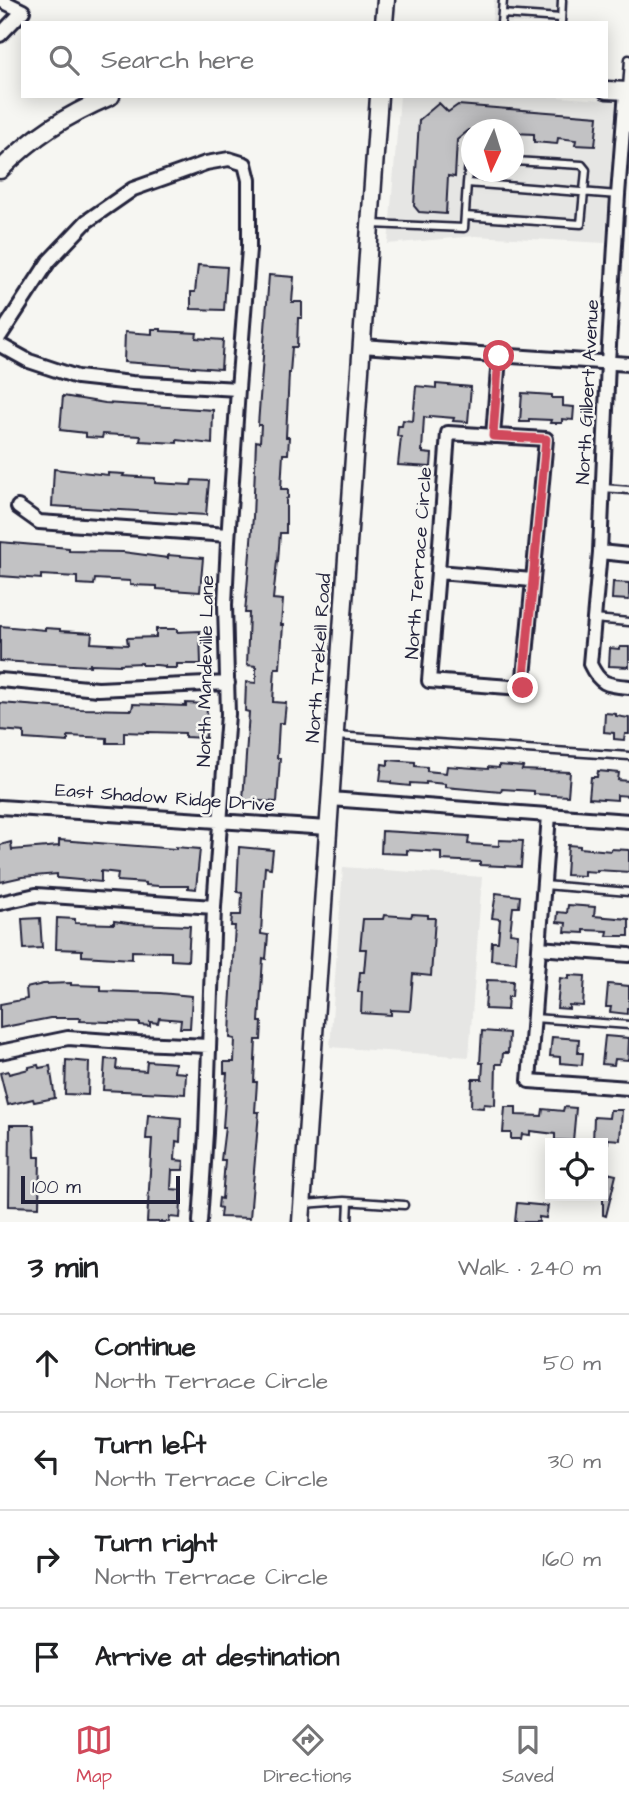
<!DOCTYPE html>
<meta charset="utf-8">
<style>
body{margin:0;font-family:"Architects Daughter",sans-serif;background:#f2f2f2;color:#202124}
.controls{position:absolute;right:21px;bottom:21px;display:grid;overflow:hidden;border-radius:0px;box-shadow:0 4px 18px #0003}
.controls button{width:63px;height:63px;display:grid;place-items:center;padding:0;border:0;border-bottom:2px solid #e0e0e0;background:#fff;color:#202124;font:35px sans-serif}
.compass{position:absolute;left:461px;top:119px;width:63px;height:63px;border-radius:50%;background:#fff;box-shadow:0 4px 18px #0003;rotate:184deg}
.scale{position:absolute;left:21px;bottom:18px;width:159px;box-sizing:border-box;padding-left:7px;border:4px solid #22223b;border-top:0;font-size:19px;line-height:24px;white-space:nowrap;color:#22223b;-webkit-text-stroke:5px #f6f6f2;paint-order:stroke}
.stop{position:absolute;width:21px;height:21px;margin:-16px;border:5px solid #d1495b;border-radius:50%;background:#fff}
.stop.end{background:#d1495b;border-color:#fff;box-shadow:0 2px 7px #0008}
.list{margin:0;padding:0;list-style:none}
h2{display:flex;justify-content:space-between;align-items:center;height:91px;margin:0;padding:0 28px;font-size:30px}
h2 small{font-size:23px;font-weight:400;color:#757577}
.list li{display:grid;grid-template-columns:46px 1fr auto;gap:21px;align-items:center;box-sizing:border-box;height:98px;padding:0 28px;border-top:2px solid #e0e0e0}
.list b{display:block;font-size:26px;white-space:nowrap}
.list p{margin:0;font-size:23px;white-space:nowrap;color:#757577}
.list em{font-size:23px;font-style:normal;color:#757577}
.icon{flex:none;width:38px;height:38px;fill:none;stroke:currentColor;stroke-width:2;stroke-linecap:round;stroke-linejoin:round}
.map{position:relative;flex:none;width:629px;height:1222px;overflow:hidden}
.search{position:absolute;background:#fff;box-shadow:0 4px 18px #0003;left:21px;right:21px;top:21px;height:77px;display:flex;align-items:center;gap:18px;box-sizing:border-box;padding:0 24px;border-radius:0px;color:#757577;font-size:26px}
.sheet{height:483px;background:#fff}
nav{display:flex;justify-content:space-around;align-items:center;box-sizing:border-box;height:98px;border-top:2px solid #e0e0e0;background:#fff;font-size:19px;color:#757577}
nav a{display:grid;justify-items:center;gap:4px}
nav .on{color:#d1495b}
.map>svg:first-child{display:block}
</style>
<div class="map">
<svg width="629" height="1222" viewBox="0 0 629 1222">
<rect width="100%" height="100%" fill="#f6f6f2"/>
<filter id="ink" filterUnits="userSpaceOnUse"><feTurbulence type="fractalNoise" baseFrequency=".0143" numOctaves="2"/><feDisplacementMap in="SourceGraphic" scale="14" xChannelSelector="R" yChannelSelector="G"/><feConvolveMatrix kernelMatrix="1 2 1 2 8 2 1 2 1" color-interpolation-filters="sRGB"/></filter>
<g filter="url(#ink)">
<path fill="#e6e6e4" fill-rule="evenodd" d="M494 0H569L567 23H492Z
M400 96H545L616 101 605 243 475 236 388 244ZM472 130H514V172H472Z
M343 867 482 877 469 1057 330 1047Z"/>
<path fill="#c2c2c4" stroke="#22223b" stroke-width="2" d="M439 103 448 112 458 105 598 116 595 146 575 145 576 140 558 138 557 144 534 142V134L514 133V130H469L457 140 455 177 448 176 446 214 419 212 414 206 419 120Z
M198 265 227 267 224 310 191 309V292H195Z
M269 275 294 277 292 302H302V318H298L297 347H292L290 373H289L286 437H289L288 454H283L281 489H288V498L286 499V533H280L278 561H277L273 599 283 600 281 625H283L280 668H275L273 702 286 703 284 723H279L277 758H280L277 802 243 800 249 712 245 711 246 682 256 683V666L247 665 249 613H245L253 517 256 441 260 442 261 425H258Z
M152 329H161V331L197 333 196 338 223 340 221 369 124 362 125 332 152 334Z
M436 384 471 387 468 422 453 421 454 418 430 416V418L424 417 422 451H423V453L432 454 431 467 398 465 401 437 397 436 398 426H402L403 420 413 421 416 386 436 388Z
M522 393 552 395V398H563V406L574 407 573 420 562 419V423H550L551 420 529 419V422H520Z
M63 396 105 403 213 410 212 444 177 440V443L140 441 141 436 103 434 102 438 86 437V433L60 430Z
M54 469 108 475V473L124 474 123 476 155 478V483L191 485 192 480 209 481 206 515 52 506Z
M0 542 69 548V551L123 552 168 558V555L203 558 200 592 157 589V586L130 585V581L95 579 94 585 77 584V577L41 575V579L0 576Z
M613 582 629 583V600L612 599Z
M0 626 45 630V628L60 629V631L92 633 91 643 128 645 127 638 156 637V629H177V632L200 631 201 664H177V668H165V666L156 665H142V663L120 664V665L90 664V666L0 661Z
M620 647H629V667L609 666 610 648 619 649Z
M0 703 80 709 132 710 133 704 186 706V703L207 704 206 738 185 737V733L148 732V733L124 732V743H107V738L68 736V742L24 739V732L0 730Z
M605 713 616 714V716L629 718V734H625L624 740 614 739V733L604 732Z
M388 760 415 762V766L427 767V771L446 773 447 766 488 769V767L499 768V765L523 767 522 770 570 772 568 796 534 794V791L502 789 501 792 445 787V784L426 782V784L410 783V786L391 784V782L380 781 382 764 388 765Z
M598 771 619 773 618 780 629 781V796L617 795V800L589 798 591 777H597Z
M382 831 469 836 468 844 499 846V840L523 841 521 867 480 865V862L441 860V852L407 850V854L381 853Z
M59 840 176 849V847L200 849 196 889 188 888V886H159L146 885V883L117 881 118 873 101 871V882L57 878V874L22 877 0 882V845L11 842 12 850 59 846Z
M568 845 580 846V848L611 851V849L629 850V872L597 870V872L584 871V876L566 875Z
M239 847 273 850 271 868 265 867 263 894 261 934 268 935 266 959 263 958 259 1022H262L261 1040H256L254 1082H257L255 1112H259L250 1218 220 1217 221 1208 218 1207 219 1198 222 1199 225 1160H221L225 1127H223L227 1073H224V1062H234L235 1039 230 1038 231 1010 230 1009 235 926H231L232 915H241L242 893 237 892Z
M496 893 520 896 519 907H513L510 933 518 934 516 962 491 960 492 942H498L500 919 492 918Z
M568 905 595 907 594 916 629 919V936H607L608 931 584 930V933L565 932 566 923 557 922 558 912 567 913Z
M412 914 428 915V918H435L431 976 413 974 410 1011 391 1010V1015L361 1013 362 992H358L360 972H364L366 949H360L363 919H383L384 915 411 917Z
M40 918 42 948 24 949 22 919Z
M57 918 75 919V923L114 924V921L135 924 190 926 188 961 171 960V952L132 951V959L82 956V950L56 949Z
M569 975 585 976 583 1006 569 1005V1009L557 1008 560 978 569 979Z
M487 980 513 981 512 997H508L507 1010 485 1009Z
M71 983V985L101 986V991L160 993 192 996 190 1028H180L181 1020 159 1018 158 1023 150 1022V1026L140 1025V1023L80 1021 81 1018H50L0 1028V1004L27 999 26 988 43 984Z
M608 984 629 986V1008H627V1014L610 1012 611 1007H606Z
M482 1031 509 1033 508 1053H503L502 1064H496L495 1105 484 1104 483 1108 471 1107 472 1079H482L483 1063H480Z
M605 1036 629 1038 628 1060 615 1059 614 1065 602 1064Z
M552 1037 579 1039 578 1053H583L582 1065 560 1063V1057L550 1056Z
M105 1059 117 1060 116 1069 133 1070 146 1071 147 1061 175 1063 174 1072 186 1073 185 1094 103 1090Z
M66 1060 89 1062 88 1095 65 1094Z
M38 1065 39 1068 50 1066 55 1098 34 1102 33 1099 8 1105 0 1073 8 1071 9 1074 29 1069V1067Z
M505 1107H516V1115L542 1116 543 1109 563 1111 564 1107 576 1108 573 1141 555 1140V1134L530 1131V1135L522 1134 521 1139H511V1133H503Z
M610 1110H622L620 1140 608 1139V1143L593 1142 594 1117 609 1118Z
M148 1115 181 1118 180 1142 176 1141 175 1160 184 1161 183 1170H172L171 1189 182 1190 180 1218 170 1217 169 1222H147L152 1139H146Z
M10 1125H34L35 1157H40L39 1207 9 1206Z
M603 1172 616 1175 606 1216 603 1215Z
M517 1203 548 1206 546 1218 539 1217V1222H515Z"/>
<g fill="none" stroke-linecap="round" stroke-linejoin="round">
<g stroke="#22223b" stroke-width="11">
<path id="lane" d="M502 14 561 18
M501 23 503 0
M561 23 562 0
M627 89 629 59
M467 183 469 163 472 161
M465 216 581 224 586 170 582 165 514 161
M372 224 464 228 467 183 618 195
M603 488 629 490
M594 619 629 622
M336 736 629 756
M544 885 629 892
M534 1018 629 1025
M304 1204 344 1201 404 1205
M348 1222 349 1202"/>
</g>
<g stroke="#22223b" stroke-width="18">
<path id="street" d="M0 0 23 11 0 35
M626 91 618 195 608 362 600 552 590 664C600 685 607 685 629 687
M0 336 49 261 87 221 133 189 206 163 229 159 245 164 249 180V249L238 389 228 541 225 605 228 714 214 907 206 1133 200 1222
M0 345 29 361 77 377 132 383 238 389
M361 346 629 364
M448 433 546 439 523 688 429 681 438 572Z
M493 436 499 356
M18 507 39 522 228 535
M600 552 629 555
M438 572 532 580
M0 680 98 689 228 683
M330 799 629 821
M0 807 328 828
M549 815 529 1081 629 1088
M0 903 36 895 214 907
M539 948 629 955
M0 1052 68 1038 138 1043 209 1046"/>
</g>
<g stroke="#22223b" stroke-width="21">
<path id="secondary" d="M384 23 386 0
M606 90 629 91
M0 170C35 135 65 116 111 96
M301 1222 379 96"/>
</g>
<use href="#lane" stroke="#f6f6f2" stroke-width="6"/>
<use href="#street" stroke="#f6f6f2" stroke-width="12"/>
<use href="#secondary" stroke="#f6f6f2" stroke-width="16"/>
</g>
</g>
<g fill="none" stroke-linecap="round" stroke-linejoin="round" filter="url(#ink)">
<path stroke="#d1495b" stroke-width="9" d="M499 356 493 436 546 439 523 688"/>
</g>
<g text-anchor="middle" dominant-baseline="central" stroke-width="5" stroke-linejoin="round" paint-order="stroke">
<g font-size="19" fill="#22223b" stroke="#f6f6f2">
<text transform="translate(588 392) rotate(-87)">North Gilbert Avenue</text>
<text transform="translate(419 563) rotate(-86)">North Terrace Circle</text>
<text transform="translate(319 658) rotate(-86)">North Trekell Road</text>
<text transform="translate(206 671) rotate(-89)">North Mandeville Lane</text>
<text transform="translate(165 798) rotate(4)">East Shadow Ridge Drive</text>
</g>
</g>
</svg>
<div class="controls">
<button><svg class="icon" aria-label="locate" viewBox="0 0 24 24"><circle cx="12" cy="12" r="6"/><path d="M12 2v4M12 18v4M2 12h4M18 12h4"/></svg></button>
</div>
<svg class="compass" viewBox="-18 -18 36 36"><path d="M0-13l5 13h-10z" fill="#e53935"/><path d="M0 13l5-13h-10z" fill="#757577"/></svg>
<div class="scale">100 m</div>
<div class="stop" style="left:499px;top:356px"></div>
<div class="stop end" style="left:523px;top:688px"></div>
<div class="search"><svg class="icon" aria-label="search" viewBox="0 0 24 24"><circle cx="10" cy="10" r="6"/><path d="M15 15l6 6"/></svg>Search here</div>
</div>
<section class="sheet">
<h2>3 min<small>Walk · 240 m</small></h2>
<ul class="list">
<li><svg class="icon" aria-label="ahead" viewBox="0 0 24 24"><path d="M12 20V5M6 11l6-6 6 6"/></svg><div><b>Continue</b><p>North Terrace Circle</p></div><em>50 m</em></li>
<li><svg class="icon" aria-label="left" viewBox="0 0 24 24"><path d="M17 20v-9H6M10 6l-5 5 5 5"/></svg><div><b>Turn left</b><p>North Terrace Circle</p></div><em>30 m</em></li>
<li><svg class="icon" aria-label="right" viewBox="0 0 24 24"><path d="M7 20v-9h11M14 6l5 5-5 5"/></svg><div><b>Turn right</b><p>North Terrace Circle</p></div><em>160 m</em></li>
<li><svg class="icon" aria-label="arrive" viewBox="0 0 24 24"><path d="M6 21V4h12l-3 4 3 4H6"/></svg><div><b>Arrive at destination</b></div></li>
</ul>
</section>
<nav>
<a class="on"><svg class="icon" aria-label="map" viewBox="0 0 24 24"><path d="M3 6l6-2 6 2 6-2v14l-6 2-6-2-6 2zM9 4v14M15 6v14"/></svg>Map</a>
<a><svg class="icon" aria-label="directions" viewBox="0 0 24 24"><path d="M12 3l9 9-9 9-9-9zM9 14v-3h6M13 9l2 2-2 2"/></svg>Directions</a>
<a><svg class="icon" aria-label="saved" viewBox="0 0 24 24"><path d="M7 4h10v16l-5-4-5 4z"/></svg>Saved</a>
</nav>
